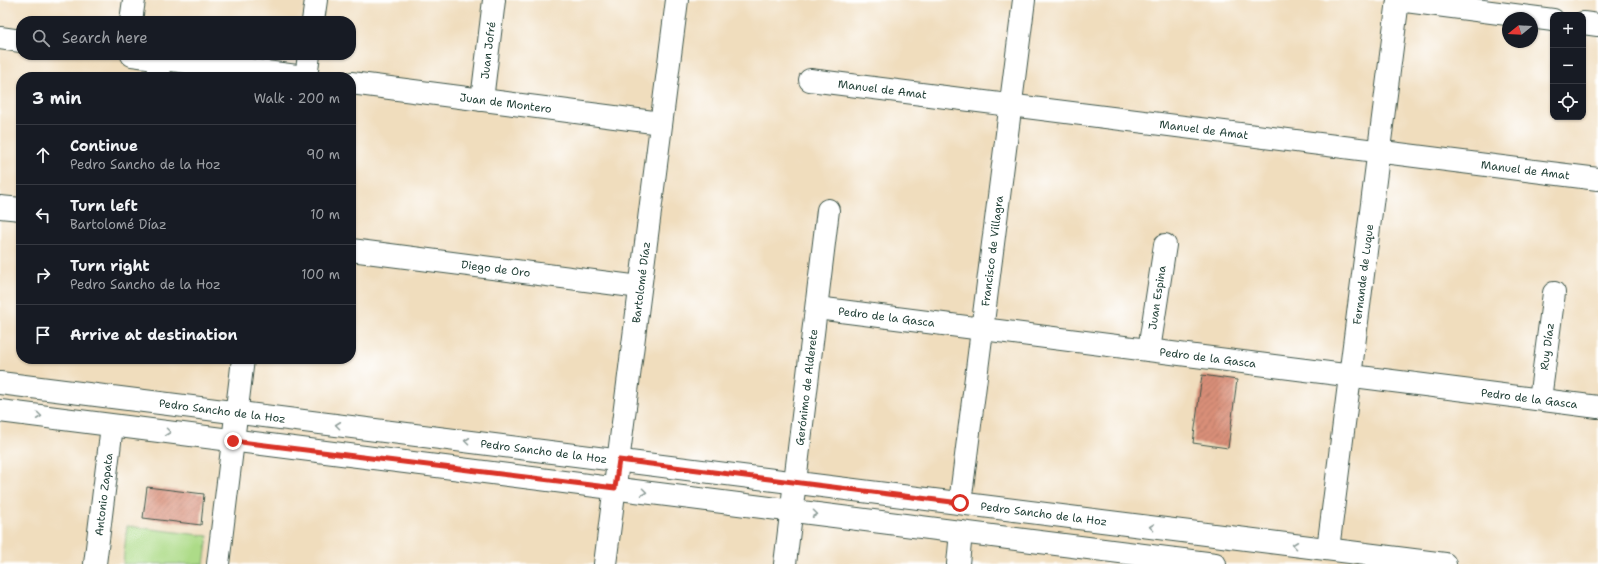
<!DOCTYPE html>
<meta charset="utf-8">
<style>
body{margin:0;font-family:"Shantell Sans",sans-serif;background:#242831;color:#f1f3f6}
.controls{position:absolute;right:12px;top:12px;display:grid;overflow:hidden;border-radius:8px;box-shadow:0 1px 3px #0004}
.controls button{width:36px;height:36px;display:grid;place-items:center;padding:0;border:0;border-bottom:1px solid #363941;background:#171b24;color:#f1f3f6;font:20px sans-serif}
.compass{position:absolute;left:1502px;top:12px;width:36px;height:36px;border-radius:50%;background:#171b24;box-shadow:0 1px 3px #0004;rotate:252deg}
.stop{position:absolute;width:12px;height:12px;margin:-9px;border:3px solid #d93025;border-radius:50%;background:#fff}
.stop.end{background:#d93025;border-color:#fff;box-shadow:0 1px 4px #0008}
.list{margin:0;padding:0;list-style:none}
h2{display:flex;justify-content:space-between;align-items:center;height:52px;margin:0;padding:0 16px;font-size:17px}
h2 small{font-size:13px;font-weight:400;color:#9ea1a6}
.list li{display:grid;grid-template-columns:26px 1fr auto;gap:12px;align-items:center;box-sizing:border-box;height:60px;padding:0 16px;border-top:1px solid #363941}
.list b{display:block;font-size:15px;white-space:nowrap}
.list p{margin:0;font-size:13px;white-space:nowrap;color:#9ea1a6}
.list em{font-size:13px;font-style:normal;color:#9ea1a6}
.icon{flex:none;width:22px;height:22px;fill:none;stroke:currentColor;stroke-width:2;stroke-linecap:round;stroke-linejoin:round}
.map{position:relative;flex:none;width:1598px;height:564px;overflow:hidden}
.search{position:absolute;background:#171b24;box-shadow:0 1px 3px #0004;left:16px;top:16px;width:340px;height:44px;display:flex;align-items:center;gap:10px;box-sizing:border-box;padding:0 14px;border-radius:16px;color:#9ea1a6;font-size:15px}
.panel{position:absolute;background:#171b24;box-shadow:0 1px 3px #0004;left:16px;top:72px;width:340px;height:292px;border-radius:16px}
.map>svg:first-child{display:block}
</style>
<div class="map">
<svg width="1598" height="564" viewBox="0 0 1598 564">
<defs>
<pattern id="building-hatch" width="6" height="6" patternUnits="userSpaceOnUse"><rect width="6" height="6" fill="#d98f78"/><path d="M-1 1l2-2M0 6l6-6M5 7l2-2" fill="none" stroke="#af7663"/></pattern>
</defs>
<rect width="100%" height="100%" fill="#fff"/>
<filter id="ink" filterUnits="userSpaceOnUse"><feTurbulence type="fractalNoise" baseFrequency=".025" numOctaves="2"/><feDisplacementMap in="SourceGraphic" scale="8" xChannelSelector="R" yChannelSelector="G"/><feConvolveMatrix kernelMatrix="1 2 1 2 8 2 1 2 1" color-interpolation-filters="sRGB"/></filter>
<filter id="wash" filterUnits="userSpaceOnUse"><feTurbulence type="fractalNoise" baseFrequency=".012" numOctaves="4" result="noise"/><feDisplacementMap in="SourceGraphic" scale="16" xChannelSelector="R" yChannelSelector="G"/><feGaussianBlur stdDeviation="0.9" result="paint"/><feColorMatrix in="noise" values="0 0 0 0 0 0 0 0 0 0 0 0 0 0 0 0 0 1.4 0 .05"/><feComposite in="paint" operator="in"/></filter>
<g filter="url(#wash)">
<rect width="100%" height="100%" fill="#f0ddbd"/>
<path fill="#addb88" stroke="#668c5e" d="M127 526 208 536 204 564H123Z"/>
<g id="blocks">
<path fill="url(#building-hatch)" d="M1202 375 1237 380 1228 448 1193 443Z
M147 487 204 494 201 525 143 518Z"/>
</g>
</g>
<g filter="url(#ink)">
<use href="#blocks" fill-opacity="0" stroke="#3e5549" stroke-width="1"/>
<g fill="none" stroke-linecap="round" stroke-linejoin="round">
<g stroke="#3e5549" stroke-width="24">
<g id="minor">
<path d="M1398 0 1553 20"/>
<path d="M131 21 134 0"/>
<path d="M313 21 316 0"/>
<path d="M1583 23 1598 25"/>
<path d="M0 38 21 41"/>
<path d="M132 55 305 77"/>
<path d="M158 77 160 59"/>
<path d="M306 77 309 55"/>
<path id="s1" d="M810 80 1598 179"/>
<path id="s2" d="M351 83 661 123"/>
<path id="s3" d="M482 100 494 0"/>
<path d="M0 207 21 209"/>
<path id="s4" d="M351 250 640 287"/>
<path id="s5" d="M817 308 1598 407"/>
<path id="s6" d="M1149 350 1165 245"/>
<path id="s7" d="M0 383 1445 564"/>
<path id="s8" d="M1540 399 1554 293"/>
<path d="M0 411 1215 564"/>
<path id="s9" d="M960 503 1024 0"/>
<path id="s10" d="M1328 549 1398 0"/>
<path id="s11" d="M95 564 112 426"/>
<path d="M218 564 243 359"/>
<path id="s12" d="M605 564 677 0"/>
<path id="s13" d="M785 564 828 210"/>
<path d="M958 564 961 532"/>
</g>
</g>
<use href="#minor" stroke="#fff" stroke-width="22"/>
</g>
<defs><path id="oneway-chevron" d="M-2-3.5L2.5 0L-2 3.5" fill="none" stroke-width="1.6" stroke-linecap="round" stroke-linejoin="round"/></defs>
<g stroke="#8f9e9a">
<use href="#oneway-chevron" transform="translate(39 416) rotate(7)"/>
<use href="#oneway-chevron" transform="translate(338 425) rotate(-173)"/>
<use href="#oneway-chevron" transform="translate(168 432) rotate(7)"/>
<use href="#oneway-chevron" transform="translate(467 441) rotate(-173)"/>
<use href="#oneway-chevron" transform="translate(644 492) rotate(7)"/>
<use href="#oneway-chevron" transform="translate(815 514) rotate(7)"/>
<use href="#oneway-chevron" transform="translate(1152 527) rotate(-173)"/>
<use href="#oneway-chevron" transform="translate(1295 545) rotate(-173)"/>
</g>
</g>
<g fill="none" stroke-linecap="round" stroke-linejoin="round" filter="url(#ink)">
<path stroke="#d93025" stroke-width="5" d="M233 441 615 488 619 460 960 503"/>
</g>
<g text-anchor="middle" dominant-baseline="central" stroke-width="3" stroke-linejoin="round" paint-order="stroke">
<g font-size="11" fill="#1f3d34" stroke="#fff">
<text stroke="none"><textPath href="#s3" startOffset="50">Juan Jofré</textPath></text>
<text stroke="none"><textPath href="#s1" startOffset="73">Manuel de Amat</textPath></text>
<text stroke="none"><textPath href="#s2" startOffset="156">Juan de Montero</textPath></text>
<text stroke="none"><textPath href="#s1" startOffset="397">Manuel de Amat</textPath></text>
<text stroke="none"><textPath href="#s1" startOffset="721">Manuel de Amat</textPath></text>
<text stroke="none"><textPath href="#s9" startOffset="254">Francisco de Villagra</textPath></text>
<text stroke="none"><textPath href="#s4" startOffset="146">Diego de Oro</textPath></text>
<text stroke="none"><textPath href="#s10" startOffset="277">Fernande de Luque</textPath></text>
<text stroke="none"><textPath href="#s12" startOffset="284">Bartolomé Díaz</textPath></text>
<text stroke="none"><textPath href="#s6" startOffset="53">Juan Espina</textPath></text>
<text stroke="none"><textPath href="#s5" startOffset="70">Pedro de la Gasca</textPath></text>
<text stroke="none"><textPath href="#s8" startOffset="53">Ruy Díaz</textPath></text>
<text stroke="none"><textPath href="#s5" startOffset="394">Pedro de la Gasca</textPath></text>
<text stroke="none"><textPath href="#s13" startOffset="178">Gerónimo de Alderete</textPath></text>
<text stroke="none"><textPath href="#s5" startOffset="718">Pedro de la Gasca</textPath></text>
<text stroke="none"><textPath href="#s7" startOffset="224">Pedro Sancho de la Hoz</textPath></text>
<text stroke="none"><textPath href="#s7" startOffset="548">Pedro Sancho de la Hoz</textPath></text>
<text stroke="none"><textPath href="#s11" startOffset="70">Antonio Zapata</textPath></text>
<text stroke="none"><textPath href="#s7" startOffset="1052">Pedro Sancho de la Hoz</textPath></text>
</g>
</g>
</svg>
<div class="controls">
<button>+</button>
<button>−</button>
<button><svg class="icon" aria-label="locate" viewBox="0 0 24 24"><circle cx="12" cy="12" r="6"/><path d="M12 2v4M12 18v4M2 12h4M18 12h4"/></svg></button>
</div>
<svg class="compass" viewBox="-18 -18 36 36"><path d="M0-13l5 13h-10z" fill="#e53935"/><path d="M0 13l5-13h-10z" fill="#9ea1a6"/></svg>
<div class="stop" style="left:960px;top:503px"></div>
<div class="stop end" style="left:233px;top:441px"></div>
<div class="search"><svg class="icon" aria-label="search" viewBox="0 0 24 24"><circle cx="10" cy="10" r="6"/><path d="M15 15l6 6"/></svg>Search here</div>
<section class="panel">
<h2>3 min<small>Walk · 200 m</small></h2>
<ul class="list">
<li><svg class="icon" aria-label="ahead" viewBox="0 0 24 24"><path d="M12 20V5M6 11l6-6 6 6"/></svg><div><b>Continue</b><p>Pedro Sancho de la Hoz</p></div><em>90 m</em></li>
<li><svg class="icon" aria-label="left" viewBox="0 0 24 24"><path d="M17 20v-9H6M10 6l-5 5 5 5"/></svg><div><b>Turn left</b><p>Bartolomé Díaz</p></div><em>10 m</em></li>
<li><svg class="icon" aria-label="right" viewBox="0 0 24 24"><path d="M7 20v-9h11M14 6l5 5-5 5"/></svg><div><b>Turn right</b><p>Pedro Sancho de la Hoz</p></div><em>100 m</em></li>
<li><svg class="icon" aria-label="arrive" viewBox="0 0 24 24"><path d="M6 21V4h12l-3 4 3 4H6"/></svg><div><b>Arrive at destination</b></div></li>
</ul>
</section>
</div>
